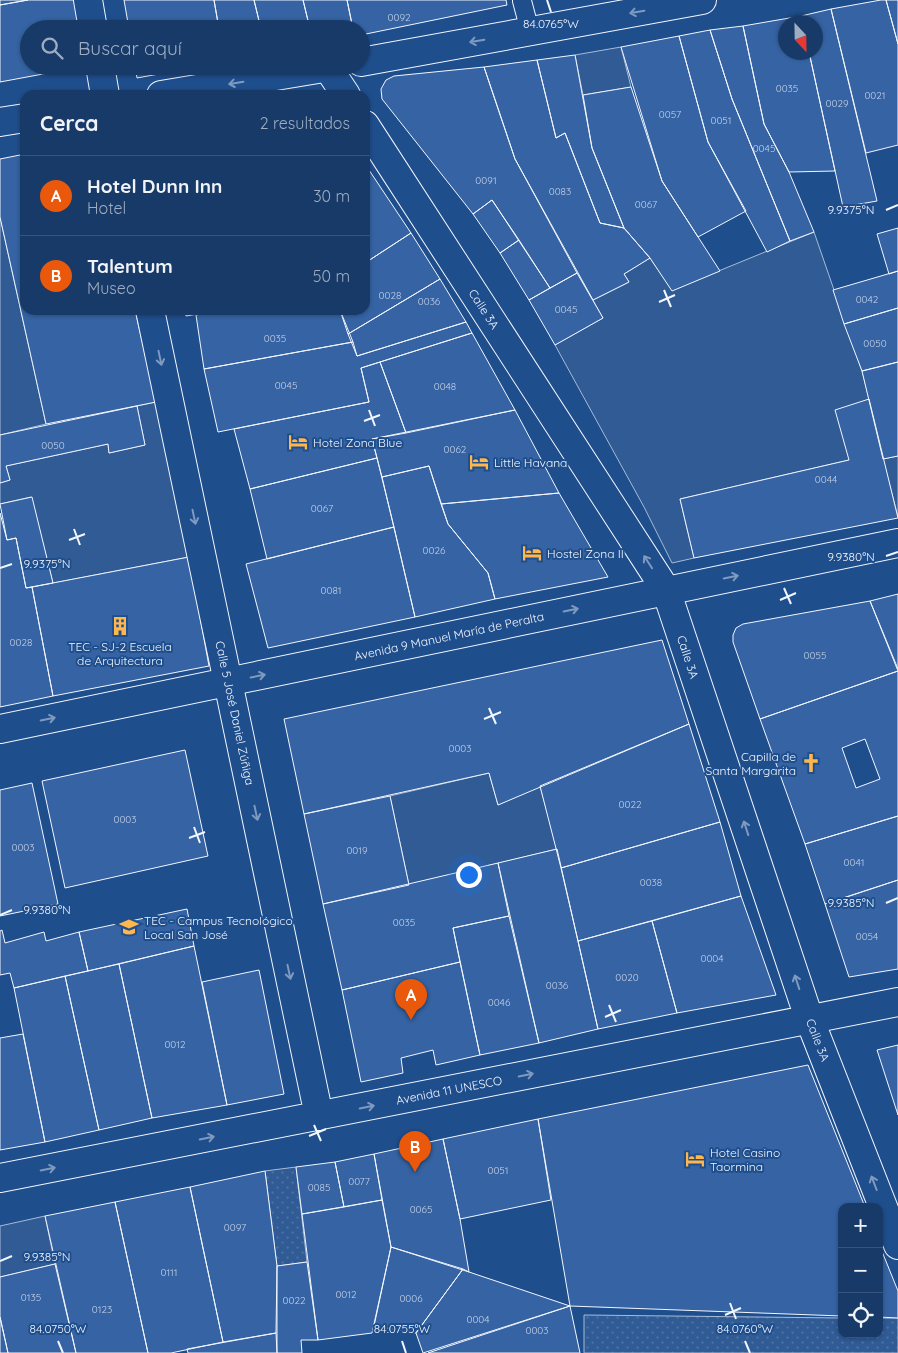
<!DOCTYPE html>
<html lang="es">
<meta charset="utf-8">
<style>
body{margin:0;font-family:Quicksand,sans-serif;background:#244571;color:#f1f3f6}
.controls{position:absolute;right:15px;bottom:15px;display:grid;overflow:hidden;border-radius:10px;box-shadow:0 1px 4px #0004}
.controls button{width:45px;height:45px;display:grid;place-items:center;padding:0;border:0;border-bottom:1px solid #36547d;background:#173a69;color:#f1f3f6;font:25px sans-serif}
.compass{position:absolute;left:778px;top:15px;width:45px;height:45px;border-radius:50%;background:#173a69;box-shadow:0 1px 4px #0004;rotate:158deg}
.you{position:absolute;left:468px;top:874px;width:18px;height:18px;margin:-12px;border:4px solid #fff;border-radius:50%;background:#1a73e8;box-shadow:0 0 0 8px #1a73e833}
.badge{display:grid;place-items:center;width:32px;height:32px;border-radius:50%;background:#ea580c;color:#fff;font-size:16px;font-weight:700}
.pin{position:absolute;translate:-50% -41px;filter:drop-shadow(0 1px 2px #0008)}
.pin::after{content:'';position:absolute;top:26px;width:18px;height:15px;background:inherit;clip-path:polygon(0 0,100% 0,50% 100%)}
.list{margin:0;padding:0;list-style:none}
h2{display:flex;justify-content:space-between;align-items:center;height:65px;margin:0;padding:0 20px;font-size:21px}
h2 small{font-size:16px;font-weight:400;color:#9eadc0}
.list li{display:grid;grid-template-columns:32px 1fr auto;gap:15px;align-items:center;box-sizing:border-box;height:80px;padding:0 20px;border-top:1px solid #36547d}
.list b{display:block;font-size:19px;white-space:nowrap}
.list p{margin:0;font-size:16px;white-space:nowrap;color:#9eadc0}
.list em{font-size:16px;font-style:normal;color:#9eadc0}
.icon{flex:none;width:28px;height:28px;fill:none;stroke:currentColor;stroke-width:2;stroke-linecap:round;stroke-linejoin:round}
.map{position:relative;flex:none;width:898px;height:1353px;overflow:hidden}
.search{position:absolute;background:#173a69;box-shadow:0 1px 4px #0004;left:20px;top:20px;width:350px;height:55px;display:flex;align-items:center;gap:12px;box-sizing:border-box;padding:0 18px;border-radius:28px;color:#9eadc0;font-size:19px}
.panel{position:absolute;background:#173a69;box-shadow:0 1px 4px #0004;left:20px;top:90px;width:350px;height:225px;border-radius:15px}
.map>svg:first-child{display:block}
</style>
<div class="map">
<svg width="898" height="1353" viewBox="0 0 898 1353">
<defs>
<pattern id="grass-dots" width="8" height="8" patternUnits="userSpaceOnUse" patternTransform="scale(1.25)"><rect width="8" height="8" fill="#305b95"/><path d="M2 2h.1M6 6h.1" fill="none" stroke="#4e73a5" stroke-width="1.8" stroke-linecap="round"/></pattern>
</defs>
<rect width="100%" height="100%" fill="#1f4e8c"/>
<path fill="url(#grass-dots)" stroke="#a8bbd7" d="M296 1167 307 1262 277 1266 265 1171Z
M584 1315 842 1318V1334H879V1318H898V1353H584Z"/>
<path fill="#305b95" stroke="#a8bbd7" d="M621 47 631 87 583 95 575 55Z
M0 217 46 424 0 435Z
M814 232 862 371 869 399 849 460 680 499 694 558 672 563 644 507 555 345 603 318 593 300 629 282 624 274 650 258 672 290Z
M156 402 189 557 53 583 31 497 0 504V483L10 480 6 466 108 444 109 453 145 445 137 406Z
M898 456V517L883 459Z
M489 773 498 805 540 786 557 849 409 885 390 796Z
M45 1216 55 1264 0 1277V1226Z"/>
<path fill="#3563a3" stroke="#f2f6ff" fill-rule="evenodd" d="M0 0H28L0 5Z
M28 0H78L83 29H29V66H86L0 82V5Z
M124 0H214L219 29H129Z
M214 0H254L261 29H219Z
M254 0H303L310 29H261Z
M303 0H347L353 29H310Z
M347 0H506L507 5 361 35V29H353Z
M881 0H886L898 44V145L866 153 831 9Z
M886 0H898V44Z
M831 9 877 201 843 207 809 52H816V22H803L801 16Z
M801 16 803 22H786V52H809L835 171 789 172 764 124 743 26Z
M743 26 764 124 789 172 814 232 790 241 732 99 710 30Z
M710 30 732 99 790 241 767 252 708 142 679 36Z
M679 36 708 142 746 211 698 237 662 181 621 47Z
M575 55 592 148 624 228 600 223 565 133 556 138 537 60Z
M537 60 556 138 565 133 600 223 624 228 650 258 624 274 629 282 593 300 515 159 484 67Z
M135 66H203L137 78Z
M484 67 515 159 577 273 550 288 492 200 473 214 382 99 381 89 386 80 394 76Z
M631 87 662 181 720 271 672 291 650 258 624 228 592 148 583 95Z
M25 154V310H135L156 402 46 424 0 217V159Z
M365 164 411 233 365 263Z
M492 200 519 240 500 253 473 214Z
M898 228V271L889 274 877 234Z
M411 233 440 279 348 334 340 310H365V263Z
M519 240 550 288 529 300 500 253Z
M898 271V308L844 324 833 290Z
M577 273 603 318 555 345 529 300Z
M440 279 466 322 357 356 348 334Z
M898 308V362L862 371 844 324Z
M185 310H222L186 316Z
M222 310H340L353 342 204 369 196 315Z
M466 322 472 333 361 368 369 402 218 432 204 369 353 342 357 356Z
M472 333 515 410 406 433 380 362Z
M380 362 406 433 372 439 377 458 250 489 234 429 369 402 361 368Z
M898 362V456L883 459 862 371Z
M869 399 898 518 694 558 680 499 849 460 835 410Z
M137 406 145 445 109 453 108 444 6 466 10 480 0 483V435Z
M515 410 559 493 441 504 429 466 382 477 372 439Z
M377 458 394 527 267 559 250 489Z
M429 466 448 524 488 573 495 599 415 617 382 477Z
M559 493 608 577 495 599 488 573 448 524 441 504Z
M32 497 53 583 26 588 16 538 7 540 0 504Z
M0 513 7 540 16 538 26 588 32 587 53 696 0 707Z
M394 527 415 617 268 648 246 564Z
M189 557 209 666 53 696 32 587Z
M898 594V669L870 601Z
M870 601 898 671 760 719 733 642V635L736 628 743 624Z
M662 640 689 724 498 805 489 773 304 814 284 719Z
M898 671V816L805 844 760 719ZM865 739 880 779 856 788 842 748Z
M689 724 720 822 561 868 540 786Z
M185 750 208 856 65 888 42 781Z
M32 783 58 904 0 916V790Z
M390 796 409 885 323 904 304 814Z
M898 816V880L825 904 805 844Z
M720 822 741 896 578 941 561 868Z
M557 849 598 1029 539 1043 498 863Z
M498 863 509 916 453 928 460 962 342 990 323 904Z
M898 880V969L849 977 825 904Z
M741 896 776 995 677 1013 652 921Z
M187 909 194 946 88 971 79 932Z
M509 916 539 1043 480 1055 453 928Z
M652 921 677 1013 598 1029 578 941Z
M2 930 5 943 44 932 46 941 79 932 88 971 14 988 10 973 0 975V931Z
M194 946 227 1105 152 1118 119 964Z
M460 962 480 1055 436 1065 433 1050 401 1058 403 1073 361 1082 342 990Z
M119 964 152 1118 99 1130 65 976Z
M259 970 284 1094 227 1105 202 982Z
M65 976 99 1130 45 1142 14 988Z
M23 1034 45 1142 0 1150V1038Z
M898 1045V1115L877 1050Z
M808 1065 865 1207H842V1316L570 1306 538 1119Z
M538 1119 551 1200 460 1219 443 1139Z
M443 1139 460 1219 469 1272 391 1247 374 1154Z
M374 1154 382 1200 344 1207 335 1162Z
M335 1162 344 1207 302 1214 296 1167Z
M265 1171 277 1266 276 1333 223 1342 190 1187Z
M190 1187 223 1342 171 1353H148L115 1202Z
M382 1200 391 1247 372 1333 318 1340 302 1214Z
M115 1202 148 1353H76L45 1216Z
M879 1244 898 1291V1318L879 1317Z
M391 1247 463 1269 416 1333 374 1326Z
M307 1262 318 1340H301L302 1353H277V1266Z
M55 1264 76 1353H8L0 1317V1277Z
M463 1269 469 1272 570 1306 423 1353 416 1333Z
M570 1306 580 1353H428Z
M0 1317 8 1353H0Z
M276 1333 277 1353H188L187 1349Z"/>
<g fill="none" stroke-linecap="round" stroke-linejoin="round">
<g stroke="#f2f6ff" stroke-width="20">
<path id="service" d="M522 1 530 31"/>
</g>
<g stroke="#f2f6ff" stroke-width="30">
<path id="minor" d="M88 0 93 29
M100 66 105 95
M328 68 346 95
M365 125 666 590 809 1018 898 1245
M150 310 319 1116
M0 1178 898 1002"/>
</g>
<g stroke="#f2f6ff" stroke-width="30">
<path id="tertiary" d="M361 62 702 0
M161 95 336 66
M0 122 25 118
M0 729 898 543"/>
</g>
<use href="#service" stroke="#1f4e8c" stroke-width="18"/>
<use href="#minor" stroke="#1f4e8c" stroke-width="28"/>
<use href="#tertiary" stroke="#1f4e8c" stroke-width="28"/>
</g>
<defs><path id="oneway-shaft" d="M-6 0H5M1.5-3L5.5 0L1.5 3" fill="none" stroke-width="1.6" stroke-linecap="round" stroke-linejoin="round" transform="scale(1.25)"/></defs>
<g stroke="#7e9ac0">
<use href="#oneway-shaft" transform="translate(637 12) rotate(170)"/>
<use href="#oneway-shaft" transform="translate(477 41) rotate(170)"/>
<use href="#oneway-shaft" transform="translate(236 83) rotate(171)"/>
<use href="#oneway-shaft" transform="translate(160 358) rotate(78)"/>
<use href="#oneway-shaft" transform="translate(194 517) rotate(78)"/>
<use href="#oneway-shaft" transform="translate(648 562) rotate(-123)"/>
<use href="#oneway-shaft" transform="translate(731 577) rotate(-11)"/>
<use href="#oneway-shaft" transform="translate(571 610) rotate(-12)"/>
<use href="#oneway-shaft" transform="translate(258 676) rotate(-12)"/>
<use href="#oneway-shaft" transform="translate(48 719) rotate(-12)"/>
<use href="#oneway-shaft" transform="translate(256 813) rotate(78)"/>
<use href="#oneway-shaft" transform="translate(746 828) rotate(-108)"/>
<use href="#oneway-shaft" transform="translate(289 972) rotate(78)"/>
<use href="#oneway-shaft" transform="translate(797 982) rotate(-108)"/>
<use href="#oneway-shaft" transform="translate(526 1075) rotate(-11)"/>
<use href="#oneway-shaft" transform="translate(367 1107) rotate(-11)"/>
<use href="#oneway-shaft" transform="translate(207 1138) rotate(-11)"/>
<use href="#oneway-shaft" transform="translate(48 1169) rotate(-11)"/>
<use href="#oneway-shaft" transform="translate(874 1183) rotate(-111)"/>
</g>
<path fill="none" stroke="#f2f6ff" stroke-width="2" d="M547 0 551 12M886 210 898 205M664 290 671 307M659 302 675 295M369 410 375 426M364 421 380 415M74 529 80 545M69 540 85 534M886 556 898 552M0 568 12 564M784 588 791 604M780 600 796 593M489 708 496 724M484 719 501 712M194 827 200 843M189 838 205 832M886 903 898 898M0 915 12 910M609 1005 616 1022M605 1017 621 1010M314 1125 321 1141M309 1136 326 1129M0 1261 12 1256M730 1303 736 1319M725 1315 741 1308M58 1341 63 1353M402 1341 406 1353M745 1341 750 1353"/>
<defs>
<g id="hotel-bare" transform="scale(1.5)"><path d="M-6-4.5h1.5V1H6V5H4.5V3h-9V5H-6ZM-4 0a1.8 1.8 0 1 1 3.6 0ZM.5 0V-2.5h3Q6-2.5 6 0Z" fill="#ffb74d" stroke="#1f4e8c" stroke-width="2.5" paint-order="stroke"/></g>
<g id="building-bare" transform="scale(1.5)"><path d="M-4-6H4V6H1V3H-1V6H-4ZM-2.5-4.3h1.7v1.8h-1.7ZM.8-4.3h1.7v1.8H.8ZM-2.5-1h1.7V.8h-1.7ZM.8-1h1.7V.8H.8Z" fill="#ffb74d" stroke="#1f4e8c" stroke-width="2.5" paint-order="stroke"/></g>
<g id="church-bare" transform="scale(1.5)"><path d="M-1.2-6h2.4v3.5h3.3v2.4h-3.3V6h-2.4V-.1h-3.3v-2.4h3.3Z" fill="#ffb74d" stroke="#1f4e8c" stroke-width="2.5" paint-order="stroke"/></g>
<g id="university-bare" transform="scale(1.5)"><path d="M0-5L7-2L0 1L-7-2ZM-4 1L0 2.5L4 1V4Q0 6-4 4Z" fill="#ffb74d" stroke="#1f4e8c" stroke-width="2.5" paint-order="stroke"/></g>
</defs>
<g fill-rule="evenodd">
<use href="#hotel-bare" x="298" y="442"/>
<use href="#hotel-bare" x="479" y="462"/>
<use href="#hotel-bare" x="532" y="553"/>
<use href="#building-bare" x="120" y="626"/>
<use href="#church-bare" x="811" y="763"/>
<use href="#university-bare" x="129" y="927"/>
<use href="#hotel-bare" x="695" y="1159"/>
</g>
<g text-anchor="middle" dominant-baseline="central" stroke-width="4" stroke-linejoin="round" paint-order="stroke">
<g font-size="10" fill="#c3d1e8">
<text x="399" y="17">0092</text>
<text x="787" y="88">0035</text>
<text x="875" y="95">0021</text>
<text x="837" y="103">0029</text>
<text x="670" y="114">0057</text>
<text x="721" y="120">0051</text>
<text x="764" y="148">0045</text>
<text x="486" y="180">0091</text>
<text x="560" y="191">0083</text>
<text x="646" y="204">0067</text>
<text x="390" y="295">0028</text>
<text x="867" y="299">0042</text>
<text x="429" y="301">0036</text>
<text x="566" y="309">0045</text>
<text x="275" y="338">0035</text>
<text x="875" y="343">0050</text>
<text x="286" y="385">0045</text>
<text x="445" y="386">0048</text>
<text x="53" y="445">0050</text>
<text x="455" y="449">0062</text>
<text x="826" y="479">0044</text>
<text x="322" y="508">0067</text>
<text x="434" y="550">0026</text>
<text x="331" y="590">0081</text>
<text x="21" y="642">0028</text>
<text x="815" y="655">0055</text>
<text x="460" y="748">0003</text>
<text x="630" y="804">0022</text>
<text x="125" y="819">0003</text>
<text x="23" y="847">0003</text>
<text x="357" y="850">0019</text>
<text x="854" y="862">0041</text>
<text x="651" y="882">0038</text>
<text x="404" y="922">0035</text>
<text x="867" y="936">0054</text>
<text x="712" y="958">0004</text>
<text x="627" y="977">0020</text>
<text x="557" y="985">0036</text>
<text x="499" y="1002">0046</text>
<text x="175" y="1044">0012</text>
<text x="498" y="1170">0051</text>
<text x="359" y="1181">0077</text>
<text x="319" y="1187">0085</text>
<text x="421" y="1209">0065</text>
<text x="235" y="1227">0097</text>
<text x="169" y="1272">0111</text>
<text x="346" y="1294">0012</text>
<text x="31" y="1297">0135</text>
<text x="411" y="1298">0006</text>
<text x="294" y="1300">0022</text>
<text x="102" y="1309">0123</text>
<text x="478" y="1319">0004</text>
<text x="537" y="1330">0003</text>
</g>
<g font-size="12" fill="#f2f6ff" stroke="#1f4e8c">
<text transform="translate(484 309) rotate(57)">Calle 3A</text>
<text transform="translate(449 636) rotate(-12)">Avenida 9 Manuel María de Peralta</text>
<text transform="translate(688 657) rotate(72)">Calle 3A</text>
<text transform="translate(235 713) rotate(78)">Calle 5 José Daniel Zúñiga</text>
<text transform="translate(818 1040) rotate(69)">Calle 3A</text>
<text transform="translate(449 1090) rotate(-11)">Avenida 11 UNESCO</text>
</g>
<g font-size="12" fill="#f2f6ff" stroke="#1f4e8c" text-anchor="start">
<text x="313" y="442">Hotel Zona Blue</text>
<text x="494" y="462">Little Havana</text>
<text x="547" y="553">Hostel Zona II</text>
<text x="120" y="646" text-anchor="middle">TEC - SJ-2 Escuela<tspan x="120" dy="14">de Arquitectura</tspan></text>
<text x="796" y="756" text-anchor="end">Capilla de<tspan x="796" dy="14">Santa Margarita</tspan></text>
<text x="144" y="920">TEC - Campus Tecnológico<tspan x="144" dy="14">Local San José</tspan></text>
<text x="710" y="1152">Hotel Casino<tspan x="710" dy="14">Taormina</tspan></text>
</g>
</g>
<g font-size="12" text-anchor="middle" fill="#f2f6ff" stroke="#1f4e8c" stroke-width="4" stroke-linejoin="round" paint-order="stroke">
<text x="551" y="28">84.0765°W</text>
<text x="851" y="214">9.9375°N</text>
<text x="851" y="561">9.9380°N</text>
<text x="47" y="568">9.9375°N</text>
<text x="851" y="907">9.9385°N</text>
<text x="47" y="914">9.9380°N</text>
<text x="47" y="1261">9.9385°N</text>
<text x="58" y="1333">84.0750°W</text>
<text x="402" y="1333">84.0755°W</text>
<text x="745" y="1333">84.0760°W</text>
</g>
</svg>
<div class="controls">
<button>+</button>
<button>−</button>
<button><svg class="icon" aria-label="locate" viewBox="0 0 24 24"><circle cx="12" cy="12" r="6"/><path d="M12 2v4M12 18v4M2 12h4M18 12h4"/></svg></button>
</div>
<svg class="compass" viewBox="-18 -18 36 36"><path d="M0-13l5 13h-10z" fill="#e53935"/><path d="M0 13l5-13h-10z" fill="#9eadc0"/></svg>
<div class="you"></div>
<div class="pin badge" style="left:411px;top:1020px">A</div>
<div class="pin badge" style="left:415px;top:1172px">B</div>
<div class="search"><svg class="icon" aria-label="search" viewBox="0 0 24 24"><circle cx="10" cy="10" r="6"/><path d="M15 15l6 6"/></svg>Buscar aquí</div>
<section class="panel">
<h2>Cerca<small>2 resultados</small></h2>
<ul class="list">
<li><span class="badge">A</span><div><b>Hotel Dunn Inn</b><p>Hotel</p></div><em>30 m</em></li>
<li><span class="badge">B</span><div><b>Talentum</b><p>Museo</p></div><em>50 m</em></li>
</ul>
</section>
</div>
